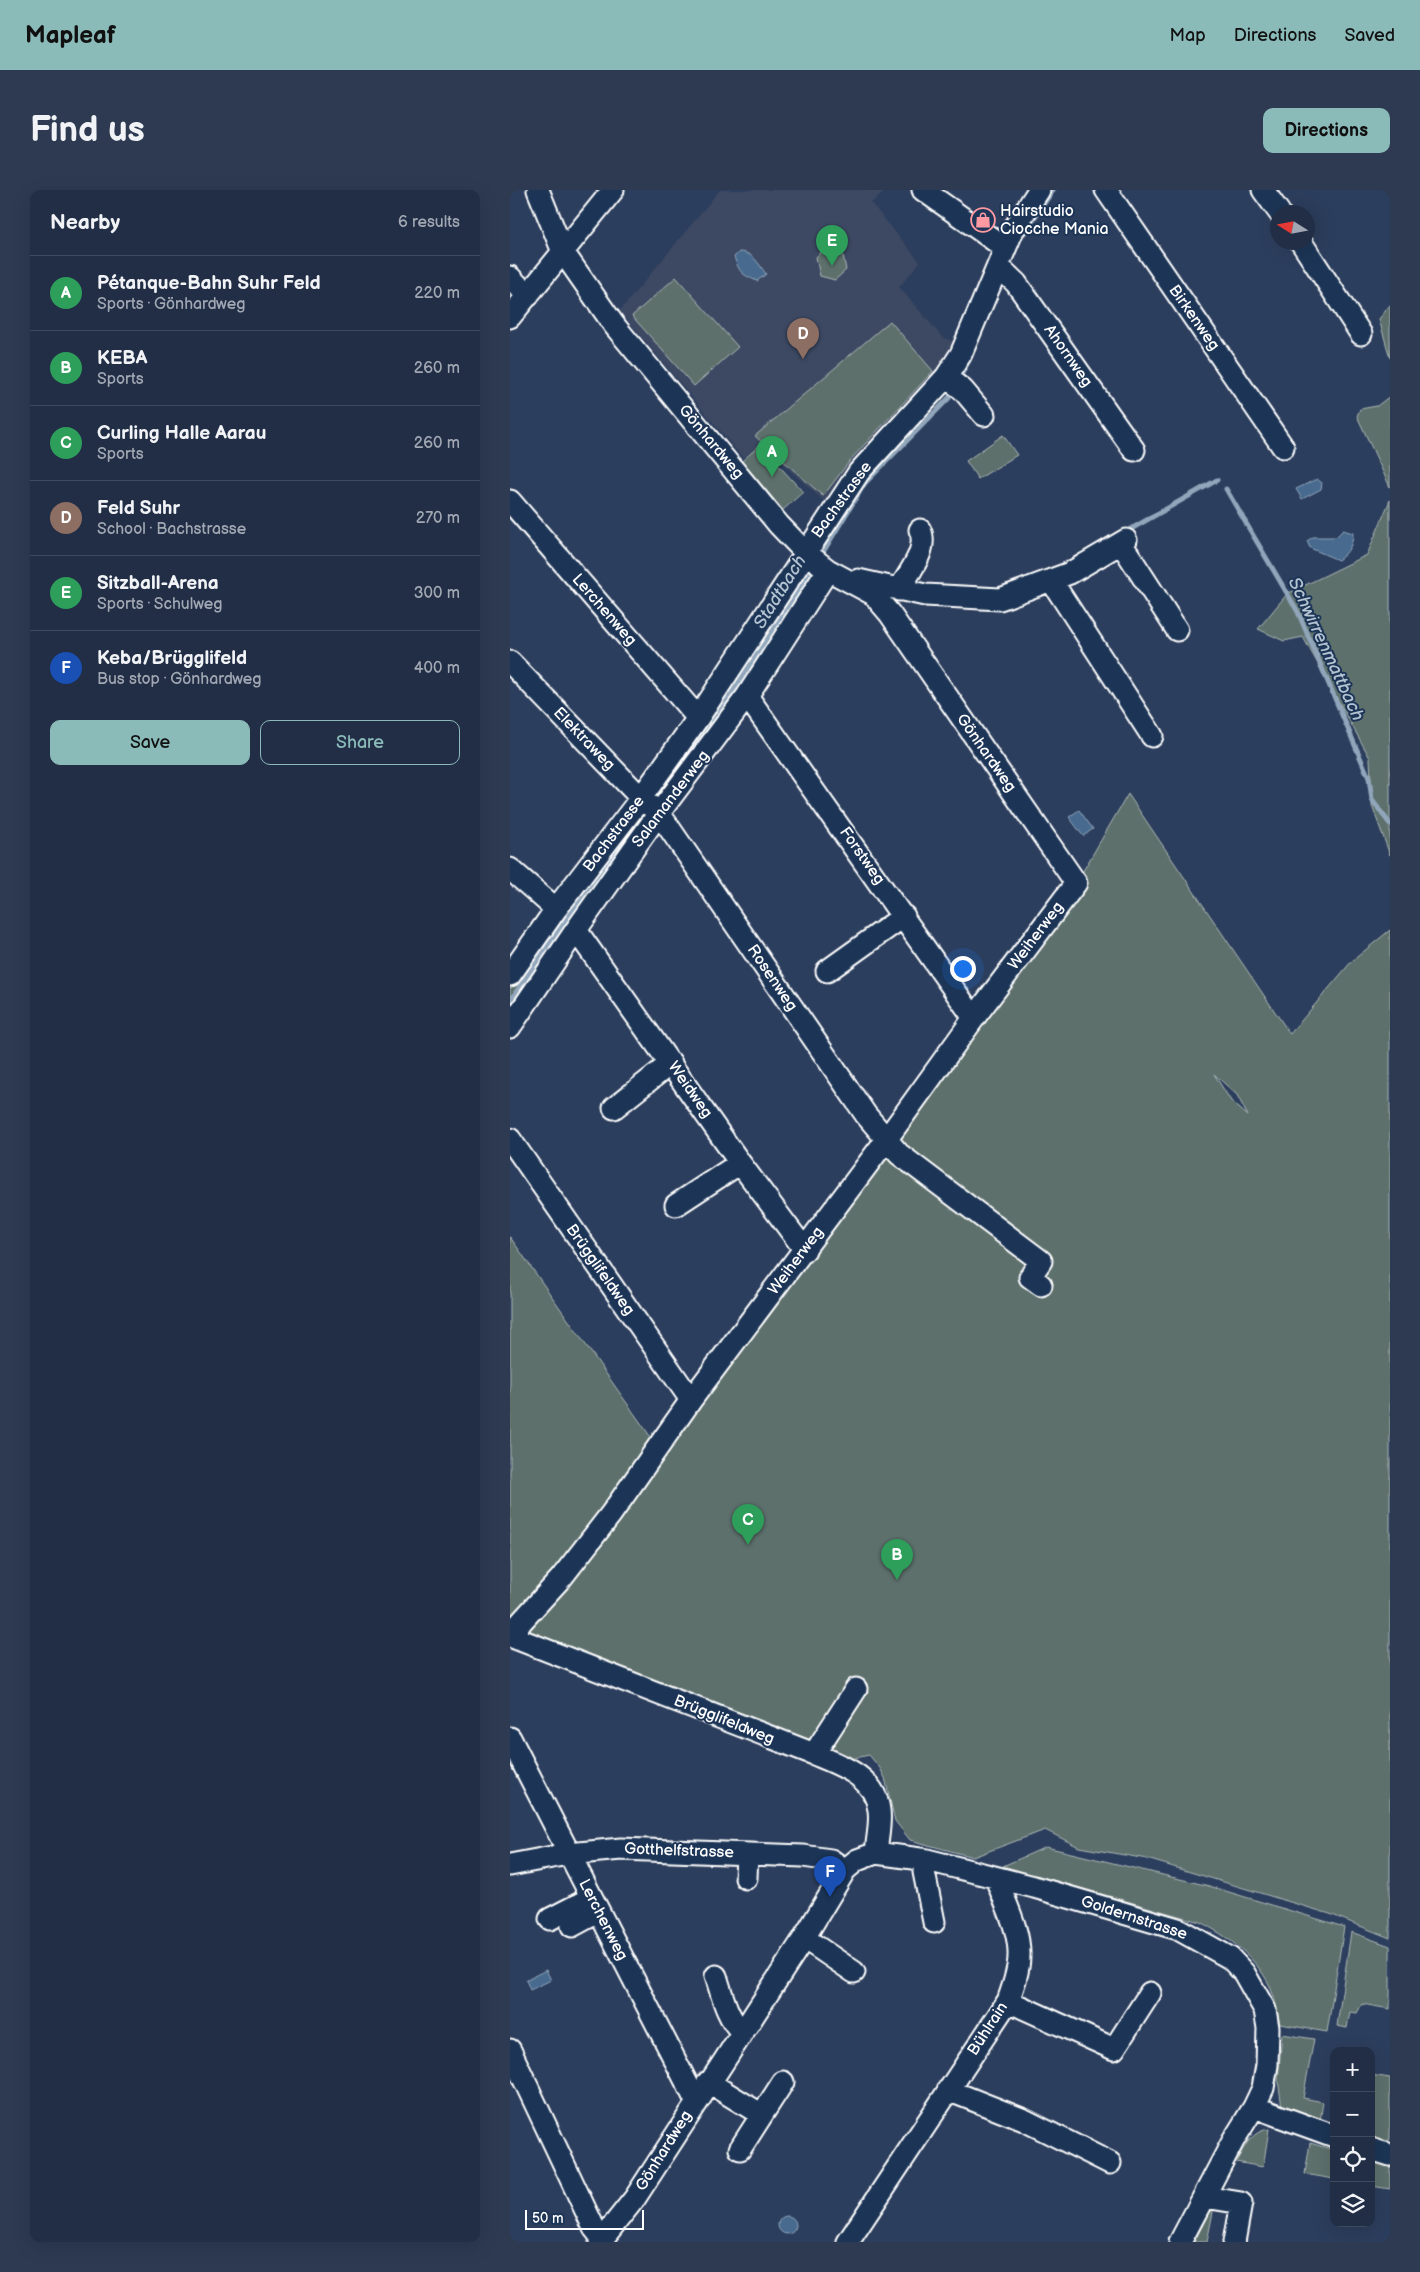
<!DOCTYPE html>
<meta charset="utf-8">
<style>
body{margin:0;font-family:"Balsamiq Sans",sans-serif;background:#2d3a51;color:#f1f3f6}
.controls{position:absolute;right:15px;bottom:15px;display:grid;overflow:hidden;border-radius:10px;box-shadow:0 5px 20px #0002}
.controls button{width:45px;height:45px;display:grid;place-items:center;padding:0;border:0;border-bottom:1px solid #3e4a5f;background:#212e46;color:#f1f3f6;font:25px sans-serif}
.compass{position:absolute;left:760px;top:15px;width:45px;height:45px;border-radius:50%;background:#212e46;box-shadow:0 5px 20px #0002;rotate:281deg}
.scale{position:absolute;left:15px;bottom:12px;width:119px;box-sizing:border-box;padding-left:5px;border:2px solid #fff;border-top:0;font-size:14px;line-height:18px;white-space:nowrap;color:#fff;-webkit-text-stroke:4px #1d3557;paint-order:stroke}
.you{position:absolute;left:452px;top:778px;width:18px;height:18px;margin:-12px;border:4px solid #fff;border-radius:50%;background:#1a73e8;box-shadow:0 0 0 8px #1a73e833}
.badge{display:grid;place-items:center;width:32px;height:32px;border-radius:50%;background:#8bbbb9;color:#fff;font-size:16px;font-weight:700}
.pin{position:absolute;translate:-50% -41px;filter:drop-shadow(0 1px 2px #0008)}
.pin::after{content:'';position:absolute;top:26px;width:18px;height:15px;background:inherit;clip-path:polygon(0 0,100% 0,50% 100%)}
.list{margin:0;padding:0;list-style:none}
h2{display:flex;justify-content:space-between;align-items:center;height:65px;margin:0;padding:0 20px;font-size:21px}
h2 small{font-size:16px;font-weight:400;color:#a2a8b3}
.list li{display:grid;grid-template-columns:32px 1fr auto;gap:15px;align-items:center;box-sizing:border-box;height:75px;padding:0 20px;border-top:1px solid #3e4a5f}
.list b{display:block;font-size:19px;white-space:nowrap}
.list p{margin:0;font-size:16px;white-space:nowrap;color:#a2a8b3}
.list em{font-size:16px;font-style:normal;color:#a2a8b3}
.actions{display:flex;gap:10px;padding:15px 20px}
.actions a{flex:1;padding:11px 0;border:1px solid #8bbbb9;border-radius:10px;text-align:center;font-size:18px;color:#8bbbb9}
.actions .main{background:#8bbbb9;color:#111}
.icon{flex:none;width:28px;height:28px;fill:none;stroke:currentColor;stroke-width:2;stroke-linecap:round;stroke-linejoin:round}
.map{position:relative;flex:none;width:880px;height:2052px;overflow:hidden;border-radius:10px}
header{display:flex;align-items:center;gap:30px;box-sizing:border-box;height:70px;padding:0 25px;background:#8bbbb9;color:#111}
header strong{font-size:24px}
nav{display:flex;gap:28px;margin-inline-start:auto;font-size:18px}
.intro{display:flex;align-items:center;justify-content:space-between;box-sizing:border-box;height:120px;padding:0 30px}
h1{margin:0;font-size:35px}
.button{padding:12px 22px;border-radius:10px;background:#8bbbb9;color:#111;font-size:18px;font-weight:700}
main{display:flex;gap:30px;padding:0 30px}
aside{flex:1;background:#212e46;border-radius:10px;box-shadow:0 5px 20px #0002}
.map>svg:first-child{display:block}
</style>
<header>
<strong>Mapleaf</strong>
<nav><a>Map</a><a>Directions</a><a>Saved</a></nav>
</header>
<div class="intro"><h1>Find us</h1><a class="button">Directions</a></div>
<main>
<aside>
<h2>Nearby<small>6 results</small></h2>
<ul class="list">
<li><span class="badge" style="background:#2e9e5b">A</span><div><b>Pétanque-Bahn Suhr Feld</b><p>Sports · Gönhardweg</p></div><em>220 m</em></li>
<li><span class="badge" style="background:#2e9e5b">B</span><div><b>KEBA</b><p>Sports</p></div><em>260 m</em></li>
<li><span class="badge" style="background:#2e9e5b">C</span><div><b>Curling Halle Aarau</b><p>Sports</p></div><em>260 m</em></li>
<li><span class="badge" style="background:#8d6e63">D</span><div><b>Feld Suhr</b><p>School · Bachstrasse</p></div><em>270 m</em></li>
<li><span class="badge" style="background:#2e9e5b">E</span><div><b>Sitzball-Arena</b><p>Sports · Schulweg</p></div><em>300 m</em></li>
<li><span class="badge" style="background:#1a4fb4">F</span><div><b>Keba/Brügglifeld</b><p>Bus stop · Gönhardweg</p></div><em>400 m</em></li>
</ul>
<div class="actions"><a class="main">Save</a><a>Share</a></div>
</aside>
<div class="map">
<svg width="880" height="2052" viewBox="0 0 880 2052">
<rect width="100%" height="100%" fill="#2c3e5d"/>
<filter id="ink" filterUnits="userSpaceOnUse"><feTurbulence type="fractalNoise" baseFrequency=".02" numOctaves="2"/><feDisplacementMap in="SourceGraphic" scale="10" xChannelSelector="R" yChannelSelector="G"/><feConvolveMatrix kernelMatrix="1 2 1 2 8 2 1 2 1" color-interpolation-filters="sRGB"/></filter>
<g filter="url(#ink)">
<path fill="#3e4964" d="M210 0H377L361 13 410 72 389 97 433 148 445 152 428 186 343 275 315 312 251 254 233 268 110 121Z"/>
<path fill="#5d706c" stroke="#aeb8b6" fill-rule="evenodd" d="M315 58 333 65 336 80 325 90 310 86 306 67Z
M166 87 228 157 184 196 122 126Z
M880 115V168L869 129Z
M380 131 423 181 342 268 313 306 245 246Z
M880 206V297L847 226 850 219 867 216Z
M493 245 507 265 468 289 456 271Z
M250 255 293 302 273 320 232 271Z
M880 310V665L862 616 860 568 793 447 774 451 748 439 777 404 857 365Z
M618 604 780 844 842 771 880 740V1748L820 1724 637 1669 569 1657 535 1640 463 1667 400 1650 385 1631 375 1588 370 1578 359 1565 323 1573 0 1446V1047L147 1256 566 693ZM704 884 727 905 738 926 721 911Z
M127 620 139 627 0 826V796Z
M536 1657 699 1696 834 1737 817 1842 770 1834C767 1822 765 1807 760 1796 745 1766 719 1747 690 1732L493 1676Z
M841 1742 880 1756V1819L852 1814 847 1823 840 1822 837 1838 827 1836Z
M772 1844 804 1849 793 1908 813 1912 810 1931 772 1917 768 1890Z
M861 1885 880 1888V1949L875 1952 861 1947Z
M759 1939 753 1977 726 1972C735 1957 740 1942 759 1939Z
M800 1953 824 1960V1989L795 1984Z
M861 1969 880 1974V1999L861 1996Z
M702 2017H704L697 2052H684Z"/>
<path fill="#476b8e" stroke="#91a6bb" d="M229 62C243 62 248 73 256 84L247 91C231 84 230 83 224 67Z
M807 289 812 293 811 299 792 309 786 299Z
M833 340 843 343C843 355 838 363 828 370L800 358 797 351 803 347H826Z
M569 620 583 639 573 646 559 627Z
M36 1780 41 1790 20 1800 16 1790Z
M268 2035a9 9 0 1 1 18 0a9 9 0 1 1-18 0Z"/>
<g fill="none" stroke-linecap="round" stroke-linejoin="round">
<path stroke="#91a6bb" stroke-width="5" d="M514 43 543 0
M448 191 459 170
M716 299 788 422 859 588 862 610 880 634
M614 343 707 290
M310 367 355 293 439 208 444 199
M142 612 209 522 304 376
M0 811 80 694 137 619"/>
<g stroke="#fff" stroke-width="25">
<path id="minor" d="M413 0 495 58
M596 0 773 257
M753 0 769 22
M791 52 851 144
M488 76 506 93 624 260
M0 87 18 106
M0 127 103 0
M436 187 453 200 474 225
M0 311 188 528
M611 353 667 440
M348 390 415 405 490 409 560 383 616 350
M541 390 642 546
M389 400C399 382 419 359 410 340
M0 472 131 608 149 623 356 925 389 964 531 1071 520 1087 531 1095
M237 506 464 828
M0 679 46 719
M66 740 230 973 295 1060
M317 781 394 726
M0 785 46 719 131 608 188 528 349 282 436 187 451 164 503 40 529 0
M0 837 66 740 149 623 237 506 318 380
M104 918 161 873
M0 949 181 1210
M166 1015 230 973
M0 1446 304 1564C330 1575 365 1586 369 1620 371 1633 367 1650 366 1663
M2 1446 11 1432 52 1387 101 1324 181 1210 376 950 464 828 566 693 380 424 363 404 318 380 295 362 269 335 104 135 53 62 28 0
M0 1548 186 1911
M304 1564 346 1499
M417 1670 414 1682 424 1732
M0 1675 58 1664 111 1659 293 1666 321 1670 335 1680
M236 1688 237 1664
M40 1729 81 1708
M62 1736 88 1722
M294 1748 344 1782
M206 1786C212 1805 217 1828 232 1842
M498 1811 604 1859 640 1803
M0 1860 84 2038 93 2049
M198 1892 252 1925
M438 1900 514 1930 600 1973
M744 1917 824 1946
M230 1959 273 1892
M861 1959 880 1965
M695 2007 731 2013 724 2052
M90 2052 125 2008 294 1748 335 1680 347 1670 366 1663 417 1670 524 1697 668 1739 720 1768 734 1783 755 1820 758 1838 757 1875 753 1898 744 1917 723 1951 670 2052
M338 2052 498 1811C503 1797 509 1781 509 1766 510 1740 495 1713 486 1688"/>
</g>
<use href="#minor" stroke="#1d3557" stroke-width="21"/>
</g>
</g>
<defs>
<g id="shop-ring" transform="scale(1.25)"><circle r="9.5" fill="#1d3557" stroke="#ff9aa2" stroke-width="1.5"/><path d="M-5-2.5h2.3a2.7 3.5 0 0 1 5.4 0H5L5.5 6h-11ZM-1.5-2.5h3a1.5 2.3 0 0 0-3 0Z" fill="#ff9aa2"/></g>
</defs>
<g fill-rule="evenodd">
<use href="#shop-ring" x="473" y="30"/>
</g>
<g text-anchor="middle" dominant-baseline="central" stroke-width="4" stroke-linejoin="round" paint-order="stroke">
<g font-size="16" fill="#fff" stroke="#1d3557" text-anchor="start">
<text x="490" y="21">Hairstudio<tspan x="490" dy="18">Ciocche Mania</tspan></text>
</g>
<g font-size="16" fill="#fff" stroke="#1d3557">
<text transform="translate(684 128) rotate(55)">Birkenweg</text>
<text transform="translate(558 166) rotate(55)">Ahornweg</text>
<text transform="translate(201 252) rotate(50)">Gönhardweg</text>
<text transform="translate(332 310) rotate(-54)">Bachstrasse</text>
<text transform="translate(94 420) rotate(49)">Lerchenweg</text>
<text transform="translate(74 549) rotate(46)">Elektraweg</text>
<text transform="translate(476 563) rotate(55)">Gönhardweg</text>
<text transform="translate(161 609) rotate(-53)">Salamanderweg</text>
<text transform="translate(104 644) rotate(-53)">Bachstrasse</text>
<text transform="translate(352 666) rotate(55)">Forstweg</text>
<text transform="translate(526 746) rotate(-53)">Weiherweg</text>
<text transform="translate(262 788) rotate(56)">Rosenweg</text>
<text transform="translate(180 900) rotate(55)">Weidweg</text>
<text transform="translate(286 1071) rotate(-53)">Weiherweg</text>
<text transform="translate(90 1080) rotate(55)">Brügglifeldweg</text>
<text transform="translate(214 1530) rotate(22)">Brügglifeldweg</text>
<text transform="translate(169 1661) rotate(2)">Gotthelfstrasse</text>
<text transform="translate(624 1728) rotate(18)">Goldernstrasse</text>
<text transform="translate(93 1730) rotate(63)">Lerchenweg</text>
<text transform="translate(478 1839) rotate(-57)">Bühlrain</text>
<text transform="translate(154 1961) rotate(-58)">Gönhardweg</text>
</g>
<g font-size="18" font-style="italic" fill="#b5c4d2" stroke="#1d3557">
<text transform="translate(270 402) rotate(-58)">Stadtbach</text>
<text transform="translate(816 459) rotate(65)">Schwirrenmattbach</text>
</g>
</g>
</svg>
<div class="controls">
<button>+</button>
<button>−</button>
<button><svg class="icon" aria-label="locate" viewBox="0 0 24 24"><circle cx="12" cy="12" r="6"/><path d="M12 2v4M12 18v4M2 12h4M18 12h4"/></svg></button>
<button><svg class="icon" aria-label="layers" viewBox="0 0 24 24"><path d="M12 4l9 5-9 5-9-5zM3 14l9 5 9-5"/></svg></button>
</div>
<svg class="compass" viewBox="-18 -18 36 36"><path d="M0-13l5 13h-10z" fill="#e53935"/><path d="M0 13l5-13h-10z" fill="#a2a8b3"/></svg>
<div class="scale">50 m</div>
<div class="you"></div>
<div class="pin badge" style="left:262px;top:287px;background:#2e9e5b">A</div>
<div class="pin badge" style="left:387px;top:1390px;background:#2e9e5b">B</div>
<div class="pin badge" style="left:238px;top:1355px;background:#2e9e5b">C</div>
<div class="pin badge" style="left:293px;top:169px;background:#8d6e63">D</div>
<div class="pin badge" style="left:322px;top:76px;background:#2e9e5b">E</div>
<div class="pin badge" style="left:320px;top:1707px;background:#1a4fb4">F</div>
</div>
</main>
